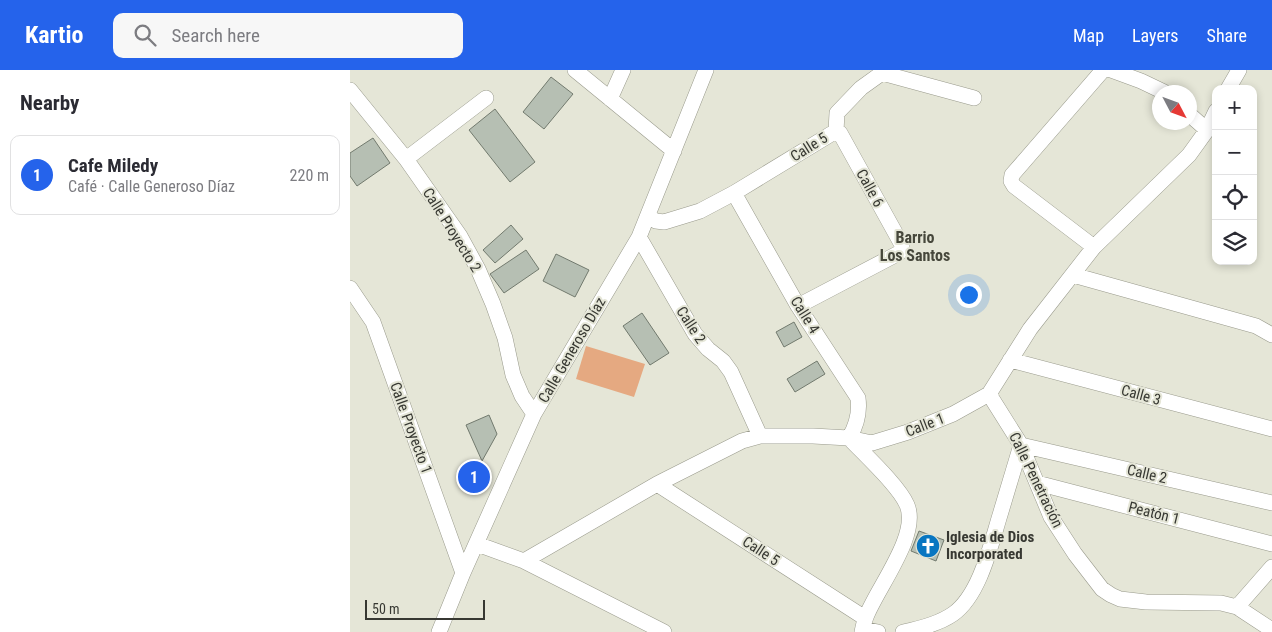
<!DOCTYPE html>
<meta charset="utf-8">
<style>
body{margin:0;font-family:"Roboto Condensed",sans-serif;background:#f7f7f7;color:#2b2b33}
.controls{position:absolute;right:15px;top:15px;display:grid;overflow:hidden;border-radius:10px;box-shadow:0 2px 8px #0003}
.controls button{width:45px;height:45px;display:grid;place-items:center;padding:0;border:0;border-bottom:1px solid #e1e1e2;background:#fff;color:#2b2b33;font:25px sans-serif}
.compass{position:absolute;left:802px;top:15px;width:45px;height:45px;border-radius:50%;background:#fff;box-shadow:0 2px 8px #0003;rotate:131deg}
.scale{position:absolute;left:15px;bottom:12px;width:120px;box-sizing:border-box;padding-left:5px;border:2px solid #373832;border-top:0;font-size:14px;line-height:18px;white-space:nowrap;color:#373832;-webkit-text-stroke:4px #e5e6d7;paint-order:stroke}
.you{position:absolute;left:618px;top:224px;width:18px;height:18px;margin:-12px;border:4px solid #fff;border-radius:50%;background:#1a73e8;box-shadow:0 0 0 8px #1a73e833}
.badge{display:grid;place-items:center;width:32px;height:32px;border-radius:50%;background:#2563eb;color:#fff;font-size:16px;font-weight:700}
.pin{position:absolute;translate:-50% -50%;border:2px solid #fff;box-shadow:0 1px 5px #0006}
.list{margin:0;padding:0;list-style:none}
h2{display:flex;justify-content:space-between;align-items:center;height:65px;margin:0;padding:0 20px;font-size:21px}
h2 small{font-size:16px;font-weight:400;color:#7c7c81}
.list li{display:grid;grid-template-columns:32px 1fr auto;gap:15px;align-items:center;box-sizing:border-box;height:80px;margin:0 10px 10px;padding:0 10px;border:1px solid #e1e1e2;border-radius:10px}
.list b{display:block;font-size:19px;white-space:nowrap}
.list p{margin:0;font-size:16px;white-space:nowrap;color:#7c7c81}
.list em{font-size:16px;font-style:normal;color:#7c7c81}
.icon{flex:none;width:28px;height:28px;fill:none;stroke:currentColor;stroke-width:2;stroke-linecap:round;stroke-linejoin:round}
.map{position:relative;flex:none;width:922px;height:562px;overflow:hidden}
header{display:flex;align-items:center;gap:30px;box-sizing:border-box;height:70px;padding:0 25px;background:#2563eb;color:#fff}
header strong{font-size:24px}
nav{display:flex;gap:28px;margin-inline-start:auto;font-size:18px}
.search{width:350px;height:45px;background:#f7f7f7;display:flex;align-items:center;gap:12px;box-sizing:border-box;padding:0 18px;border-radius:10px;color:#7c7c81;font-size:19px}
main{display:flex}
aside{flex:1;background:#fff}
.map>svg:first-child{display:block}
</style>
<header>
<strong>Kartio</strong>
<div class="search"><svg class="icon" aria-label="search" viewBox="0 0 24 24"><circle cx="10" cy="10" r="6"/><path d="M15 15l6 6"/></svg>Search here</div>
<nav><a>Map</a><a>Layers</a><a>Share</a></nav>
</header>
<main>
<aside>
<h2>Nearby<small></small></h2>
<ul class="list">
<li><span class="badge">1</span><div><b>Cafe Miledy</b><p>Café · Calle Generoso Díaz</p></div><em>220 m</em></li>
</ul>
</aside>
<div class="map">
<svg width="922" height="562" viewBox="0 0 922 562">
<rect width="100%" height="100%" fill="#e5e6d7"/>
<path fill="#e5a981" d="M236 276 295 294 284 327 226 309Z"/>
<path fill="#b6bfb3" stroke="#727a6e" d="M201 7 223 24 194 59 173 42Z
M145 39 185 92 160 112 119 60Z
M23 68 40 93 7 116 0 106V83Z
M161 155 173 169 145 193 133 180Z
M176 180 189 199 154 223 140 204Z
M206 184 239 200 225 227 193 211Z
M292 243 319 283 300 295 273 256Z
M444 252 452 267 434 277 426 262Z
M467 291 475 304 445 322 437 309Z
M139 345 147 364 132 391 116 355Z
M125 396 132 414 122 418 115 400Z
M569 461 594 470 586 491 561 481Z"/>
<g fill="none" stroke-linecap="round" stroke-linejoin="round">
<g stroke="#999a8c" stroke-width="16">
<path id="minor" d="M225 0 324 81
M761 0 791 11 814 22
M878 19 889 0
M0 20 56 89 110 166 128 199 143 234 155 268 163 305 172 326 184 344
M260 29 273 0
M840 45 857 60
M486 61 487 43 511 18 532 3 624 28
M56 89 136 28
M384 123 448 236 508 328C510 343 507 355 499 368
M298 147 306 151 314 152 350 141 384 123 486 61
M289 167 345 264 358 279 373 291 381 302 410 366
M744 177 664 116 661 111 662 105 753 0
M723 205 906 256 922 265
M0 218 23 252 113 503
M448 236 549 183 552 179V175L490 63 486 61
M660 290 922 359
M639 324 671 375 701 447 725 484 752 519 761 525 770 529 796 532 871 533 887 537 922 560
M499 368C514 384 549 416 557 435 570 465 527 518 516 547 514 552 513 557 512 562
M687 413 922 474
M307 414 515 548
M127 474 174 491 314 562
M174 491 307 414 392 371 410 366H463L499 368 522 373 558 362 603 344 639 324 680 259 744 177 839 85 857 60 866 41
M887 537 922 497
M513 559 528 562
M89 562 113 503 184 344 289 167 356 0
M553 562C568 559 590 553 603 544 630 525 641 474 650 445 657 421 664 398 671 375L922 433"/>
</g>
<use href="#minor" stroke="#fff" stroke-width="15"/>
</g>
<defs>
<g id="church-disc" transform="scale(1.25)"><circle r="9.5" fill="#0876c1" stroke="#e5e6d7"/><path d="M-1.2-6h2.4v3.5h3.3v2.4h-3.3V6h-2.4V-.1h-3.3v-2.4h3.3Z" fill="#fff"/></g>
</defs>
<g fill-rule="evenodd">
<use href="#church-disc" x="578" y="476"/>
</g>
<g text-anchor="middle" dominant-baseline="central" stroke-width="4" stroke-linejoin="round" paint-order="stroke">
<g font-size="15" fill="#373832" stroke="#e5e6d7">
<text transform="translate(459 77) rotate(-32)">Calle 5</text>
<text transform="translate(520 118) rotate(61)">Calle 6</text>
<text transform="translate(102 160) rotate(58)">Calle Proyecto 2</text>
<text transform="translate(455 245) rotate(58)">Calle 4</text>
<text transform="translate(341 255) rotate(57)">Calle 2</text>
<text transform="translate(222 280) rotate(-60)">Calle Generoso Díaz</text>
<text transform="translate(791 325) rotate(15)">Calle 3</text>
<text transform="translate(575 355) rotate(-21)">Calle 1</text>
<text transform="translate(61 358) rotate(70)">Calle Proyecto 1</text>
<text transform="translate(797 404) rotate(13)">Calle 2</text>
<text transform="translate(686 410) rotate(64)">Calle Penetración</text>
<text transform="translate(804 443) rotate(14)">Peatón 1</text>
<text transform="translate(411 481) rotate(33)">Calle 5</text>
</g>
<g font-size="15" font-weight="bold" fill="#373832" stroke="#e5e6d7" text-anchor="start">
<text x="596" y="467">Iglesia de Dios<tspan x="596" dy="17">Incorporated</tspan></text>
</g>
<g font-size="16" font-weight="bold" fill="#46473b" stroke="#e5e6d7">
<text x="565" y="167">Barrio<tspan x="565" dy="18">Los Santos</tspan></text>
</g>
</g>
</svg>
<div class="controls">
<button>+</button>
<button>−</button>
<button><svg class="icon" aria-label="locate" viewBox="0 0 24 24"><circle cx="12" cy="12" r="6"/><path d="M12 2v4M12 18v4M2 12h4M18 12h4"/></svg></button>
<button><svg class="icon" aria-label="layers" viewBox="0 0 24 24"><path d="M12 4l9 5-9 5-9-5zM3 14l9 5 9-5"/></svg></button>
</div>
<svg class="compass" viewBox="-18 -18 36 36"><path d="M0-13l5 13h-10z" fill="#e53935"/><path d="M0 13l5-13h-10z" fill="#7c7c81"/></svg>
<div class="scale">50 m</div>
<div class="you"></div>
<div class="pin badge" style="left:124px;top:407px">1</div>
</div>
</main>
